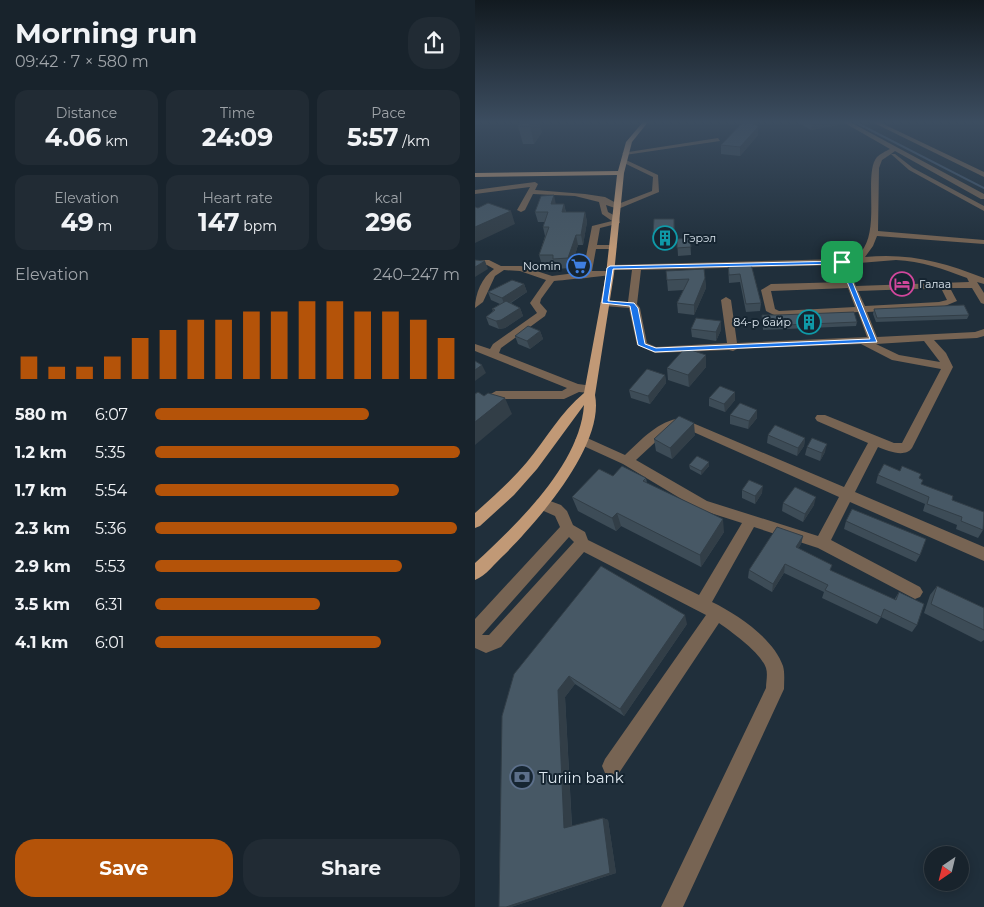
<!DOCTYPE html>
<meta charset="utf-8">
<style>
body{margin:0;font-family:Montserrat,sans-serif;background:#212b34;color:#f1f3f6;height:100vh;display:flex;flex-direction:column;font-size:19px;white-space:nowrap}
*{box-sizing:border-box;margin:0}
p{font-size:16px;color:#9fa4a9}
.icon{flex:none;width:28px;height:28px;fill:none;stroke:currentColor;stroke-width:2;stroke-linecap:round;stroke-linejoin:round}
.map{position:relative;flex:1;overflow:hidden}
.drawer{display:flex;flex-direction:column;background:#18232c;width:475px}
.drawer>*{flex:none}
.needle{width:32px;rotate:215deg}
.buttons{position:absolute;left:449px;top:846px;display:grid;gap:10px}
.buttons a{display:grid;place-items:center;width:45px;height:45px;border-radius:50%;background:#18232c;box-shadow:0 2px 12px #0003,0 0 0 1px #364048;font-size:25px}
.pin{position:absolute;display:grid;place-items:center;width:42px;height:42px;color:#fff;margin:-21px;border-radius:10px;box-shadow:0 2px 8px #0006}
.round{display:grid;place-items:center;flex:none;width:52px;height:52px;border-radius:20px;background:#212b34}
.headline{display:flex;align-items:center;justify-content:space-between;height:85px;padding:0 15px}
h1{font-size:28px;font-weight:700;line-height:38px}
.metrics{display:grid;grid-template-columns:repeat(3,1fr);gap:8px;height:85px;padding:5px 15px}
.metrics div{display:grid;align-content:center;border-radius:12px;background:#212b34;text-align:center}
.metrics b{font-size:25px;font-weight:700}
.metrics small{font-size:14px;font-weight:400}
.metrics p{font-size:14px}
.chart{height:140px;padding:10px 15px}
.chart p{display:flex;justify-content:space-between}
.chart svg{width:100%;height:90px;margin-top:5px;stroke:#b45309;stroke-width:6}
.action{display:flex;gap:10px;margin-top:auto;padding:10px 15px}
.action a{flex:1;height:58px;border-radius:20px;background:#b45309;color:#fff;font-size:20px;font-weight:700;line-height:58px;text-align:center}
.action a+a{background:#212b34;color:#f1f3f6}
ul{padding:0 15px;list-style:none;font-size:16px}
li{display:grid;grid-template-columns:80px 60px 1fr;align-items:center;height:38px}
li i{height:12px;border-radius:6px;background:#b45309}
main{display:flex;flex:1;min-height:0}
.map>svg:first-child{display:block}
.lines{fill:none;stroke-linecap:round;stroke-linejoin:round}
.stream{stroke:#43586e;stroke-width:2}
.minor{fill:#776453;fill-rule:evenodd}
.major{fill:#c19976;fill-rule:evenodd}
.wall{fill:#3d4c57}
.shaded-wall{fill:#323e47}
.building{fill:#475865;stroke:#323e47}
.route{fill:#1a73e8;stroke:#fff;fill-rule:evenodd}
.labels{text-anchor:middle;dominant-baseline:central;stroke-width:4;stroke-linejoin:round;paint-order:stroke}
.far-poi-label{font-size:11px;fill:#dde7ef;stroke:#162531;text-anchor:start}
.near-poi-label{font-size:15px;fill:#dde7ef;stroke:#162531;text-anchor:start}
</style>
<main>
<section class="drawer">
<div class="headline"><div><h1>Morning run</h1><p>09:42 · 7 × 580 m</p></div><a class="round"><svg class="icon" aria-label="share" viewBox="0 0 24 24"><path d="M12 15V3M7 8l5-5 5 5M5 13v7h14v-7"/></svg></a></div>
<div class="metrics">
<div><p>Distance</p><b>4.06<small> km</small></b></div>
<div><p>Time</p><b>24:09</b></div>
<div><p>Pace</p><b>5:57<small> /km</small></b></div>
</div>
<div class="metrics">
<div><p>Elevation</p><b>49<small> m</small></b></div>
<div><p>Heart rate</p><b>147<small> bpm</small></b></div>
<div><p>kcal</p><b>296</b></div>
</div>
<div class="chart"><p><span>Elevation</span>240–247 m</p>
<svg viewBox="0 0 160 44" preserveAspectRatio="none"><path d="M5 44V33M15 44V38M25 44V38M35 44V33M45 44V24M55 44V20M65 44V15M75 44V15M85 44V11M95 44V11M105 44V6M115 44V6M125 44V11M135 44V11M145 44V15M155 44V24"/></svg>
</div>
<ul>
<li><b>580 m</b>6:07<i style="width:70%"></i></li>
<li><b>1.2 km</b>5:35<i style="width:100%"></i></li>
<li><b>1.7 km</b>5:54<i style="width:80%"></i></li>
<li><b>2.3 km</b>5:36<i style="width:99%"></i></li>
<li><b>2.9 km</b>5:53<i style="width:81%"></i></li>
<li><b>3.5 km</b>6:31<i style="width:54%"></i></li>
<li><b>4.1 km</b>6:01<i style="width:74%"></i></li>
</ul>
<div class="action"><a>Save</a><a>Share</a></div>
</section>
<div class="map">
<svg width="509" height="907" viewBox="0 0 509 907">
<rect width="100%" height="100%" fill="#202f3b"/>
<g class="lines">
<path class="stream" d="M380,122l129,66"/>
<g class="minor">
<path d="M368,122h7l134,72v5h-3l-86,-48 -4,3h4l18,14 71,38v5l-75,-41 -18,-16 -9,6 -3,8 -1,63 106,9v4l-107,-8 -4,10 -8,11c46,-4 77,5 119,21v6l-7,-2 7,11v11l-3,-1 -9,-15h-22l7,13 -17,7 -73,4 10,25 98,-5 9,-3v7l-7,2 -43,2 12,13 7,14 -41,81c-7,10 -24,3 -34,-1l-23,45 129,55v14l-134,-59 -19,38 89,47 3,5 -3,5 -5,2 -97,-51 -64,-21 -42,75c25,12 62,37 71,64 2,7 1,16 1,23l-101,218h-22l105,-219c0,-6 2,-14 0,-20 -5,-15 -34,-36 -47,-45l-100,150 -7,3 -7,-3 -3,-7 3,-7 101,-144 -122,-63 -83,95 -15,6 -11,-5v-29l85,-92 -5,-11 -18,-8 -2,-4 2,-4 5,-2 19,7 6,6 6,14 12,7 3,8 111,55 43,-72 -44,-14 -75,-45 -46,-21 -2,-3 2,-3h8l40,18c17,-16 33,-34 56,-37l163,69 24,-44 -51,-22 -2,-3 2,-3h8l69,28h8l39,-74 -49,-9 -31,-16 -124,5 -4,2 -4,-1 -74,3 -18,-8 -8,-37 -24,-2 -5,-3 5,-3 23,2 4,-32h-25v-4l3,-1 232,-6 19,-7c20,-23 2,-79 16,-95 3,-3 9,-6 13,-8zM421,260c25,1 47,9 71,18l2,4 -113,4 -9,-22zM364,265l7,17 -75,2 -10,6 5,21 12,6 80,-5 9,25 -130,6 -6,-43 -5,-3 -5,3 6,43 -71,4 -9,-4 -7,-35 -3,-4 4,-34zM373,288l7,19 -76,4 -4,-2 -4,-18zM466,288l6,12 -8,2 -74,4 -7,-15zM449,341l16,21 -41,-7 -23,-11zM205,426l159,71 -21,39 -111,-35 -71,-41 28,-26zM94,537l5,5 -85,93h-7z"/>
<path d="M397,122h7l105,50v5z"/>
<path d="M243,138l2,3 -95,14 -3,-2z"/>
<path d="M147,160h4l32,15 1,17 -41,17 -12,-4 2,7 11,6 1,5 -20,5 -3,17h16l4,2 -4,2h-17l-4,22h18l4,3c-3,2 -51,6 -60,7l-13,18 -1,4 7,8 -2,5 -44,32 -2,5 79,31 15,2 2,3 -6,4 -10,-1 -15,7h-66l-23,13v-9l21,-12h66l5,-3 -92,-37v-7l15,5 3,-5 44,-31 -7,-10 16,-23 -26,-9 -16,-1 -9,6 -12,26 -8,6c0,-14 7,-31 19,-39l-7,-4 -12,1v-6h14l12,6h20l31,10 31,-4 9,-46 20,-5 -10,-7 -3,-12 -24,-6 -42,-2 -8,16 -4,2 -4,-2 13,-23 -55,7v-4l60,-8 3,2 -3,6 50,4 20,3 13,7 34,-13 1,-14 -31,-15z"/>
</g>
<path class="major" d="M168,122h5l-16,20 -8,31 -10,101 -19,121c10,50 -58,127 -91,160 -9,8 -18,21 -29,25v-17c41,-38 105,-98 109,-158l-47,64 -23,26 -34,31 -5,2v-15c18,-16 36,-32 52,-51 19,-23 34,-50 57,-69l22,-119 11,-99 -142,2v-4l143,-2 8,-29z"/>
</g>
<g class="wall">
<path d="M46,122l21,10 -8,12h-11l-5,-18z"/>
<path d="M322,122h41v3l-27,5z"/>
<path d="M283,127v8l-18,21 -19,-2v-9z"/>
<path d="M81,204h8l2,8h19l2,10 -4,23h-5l-7,23 -15,1 -1,-4h-13l-3,-10 6,-19 -2,-9 2,-5h-7l-3,-10z"/>
<path d="M199,219l1,26h-20l-2,-11z"/>
<path d="M215,238l1,17 -13,1 -1,-17z"/>
<path d="M276,264l10,39 -1,8 -14,1 -6,-30 -11,1 -1,-18z"/>
<path d="M191,271l39,7 1,10 -12,27 -16,-2 -1,-10 7,-13 -16,1z"/>
<path d="M49,284l3,8 -16,11 9,5 3,8 -18,12 -6,1 -10,-4 -3,-8 7,-6 -1,-2 8,-5 -9,-4 -3,-8z"/>
<path d="M399,309l95,6 -2,4 -91,3 -3,-8z"/>
<path d="M287,315l95,7 -1,4 -93,4z"/>
<path d="M216,329l30,1 -5,11 -24,-4z"/>
<path d="M65,331l3,8 -13,10 -12,-5 -3,-8z"/>
<path d="M231,355v12l-17,20 -21,-7 -1,-12z"/>
<path d="M190,375l1,8 -16,21 -19,-6 -2,-8z"/>
<path d="M234,398l26,2 -10,12 -16,-6z"/>
<path d="M255,415l27,3 -9,11 -18,-5z"/>
<path d="M220,435l-23,24 -16,-8 -2,-12z"/>
<path d="M293,435l37,3 -1,8 -7,10 -30,-13z"/>
<path d="M332,447l18,5 -5,9 -15,-6z"/>
<path d="M234,462v4l-8,9 -11,-6 -1,-4z"/>
<path d="M403,475l41,3 2,6 31,16 31,30 -5,8 -22,-9 1,-4 -34,-14 2,-7 -49,-21z"/>
<path d="M138,476l33,2 1,5 77,49 -23,35 -80,-41 -5,5 -38,-20 -6,-14z"/>
<path d="M267,490l20,3 -7,11 -13,-6z"/>
<path d="M308,503l31,2 -11,17 -21,-11z"/>
<path d="M371,521l74,34 -4,7 -72,-33z"/>
<path d="M328,536l-2,8 -3,5 34,16 -2,5 64,30 5,-8 18,33 -5,7 -31,-15 -4,7 -55,-26 2,-6 -40,-19 -12,19 -24,-14 1,-8z"/>
<path d="M462,586l47,22v32l-3,2 -57,-29 6,-18z"/>
<path d="M212,624l-63,92 -49,-32 -10,13 7,129 31,-8 5,2 8,53 -105,34h-12l15,-233z"/>
</g>
<g class="shaded-wall">
<path d="M57,122h7l3,10 -8,12 -4,-18z"/>
<path d="M344,122h19v3l-27,5 1,-6z"/>
<path d="M283,127v8l-18,21v-9z"/>
<path d="M79,195l2,10 -5,-1z"/>
<path d="M89,204l2,10 -4,-2z"/>
<path d="M36,211l4,13 -40,19v-16z"/>
<path d="M110,212l2,10 -4,23 -2,-10z"/>
<path d="M101,235l2,10 -7,23 -3,-10z"/>
<path d="M10,261l3,8 -13,8v-10z"/>
<path d="M230,278l1,10 -12,27v-10z"/>
<path d="M49,284l3,8 -22,14 -3,-8z"/>
<path d="M45,308l3,8 -18,12 -6,1 -3,-8z"/>
<path d="M246,321v9l-5,11v-9z"/>
<path d="M65,331l3,8 -13,10 -3,-8z"/>
<path d="M231,355v12l-17,20 -1,-12z"/>
<path d="M7,365l4,8 -11,8v-11z"/>
<path d="M190,375l1,8 -16,21 -2,-8z"/>
<path d="M260,392v8l-10,12 -1,-8z"/>
<path d="M30,398l7,16 -37,31v-23z"/>
<path d="M282,410v8l-9,11 1,-8z"/>
<path d="M219,423l1,12 -23,24 -2,-11z"/>
<path d="M330,438l-1,8 -7,10 1,-8z"/>
<path d="M352,444l-2,8 -5,9 2,-8z"/>
<path d="M234,462v4l-8,9v-4z"/>
<path d="M288,486l-1,7 -7,11v-8z"/>
<path d="M341,497l-2,8 -11,17 2,-8z"/>
<path d="M142,513l4,13 -5,5 -4,-13z"/>
<path d="M248,519l1,13 -23,35 -1,-12z"/>
<path d="M328,536l-2,8 -7,12 2,-9z"/>
<path d="M310,564l-1,9 -12,19 1,-8z"/>
<path d="M210,615l2,9 -63,92 -4,-7z"/>
<path d="M94,676l6,8 -10,13 7,133 -8,-2 -6,-138z"/>
<path d="M128,818l5,2 8,53 -105,34h-5z"/>
</g>
<g class="building">
<path d="M46,122h11l-2,4h-12z"/>
<path d="M270,122h7l6,5 -18,20 -19,-2 21,-22z"/>
<path d="M79,195l-3,9h13l-2,8h23l-4,23h-5l-8,23 -15,1v-4h-14l10,-28h-6l5,-15h-13l6,-16z"/>
<path d="M13,203l23,8 -36,16v-20l3,1z"/>
<path d="M179,219h20v14l-21,1z"/>
<path d="M215,238l1,9 -14,1v-9z"/>
<path d="M0,260l10,1 -10,6z"/>
<path d="M276,264l10,39 -15,1 -6,-30 -11,1 -1,-10z"/>
<path d="M229,269l1,9 -11,27 -17,-2 12,-24 -22,1 -1,-9z"/>
<path d="M37,280l12,4 -22,14 -14,-6z"/>
<path d="M31,301l14,7 -19,12 -5,1 -10,-4 9,-7 -3,-1z"/>
<path d="M489,305l5,10 -92,3 -3,-9z"/>
<path d="M379,312l3,10 -94,4 -1,-11h16z"/>
<path d="M221,318l25,3 -5,11 -25,-3z"/>
<path d="M53,326l12,5 -13,10 -12,-5z"/>
<path d="M210,348l21,7 -18,20 -21,-7z"/>
<path d="M0,361l7,4 -7,5z"/>
<path d="M172,369l18,6 -17,21 -19,-6z"/>
<path d="M245,386l15,6 -11,12 -15,-6z"/>
<path d="M3,392l6,4 4,-3 17,5 -30,24v-28z"/>
<path d="M265,403l17,7 -8,11 -19,-6z"/>
<path d="M204,416l15,7 -24,25 -16,-9z"/>
<path d="M300,425l30,13 -7,10 -30,-13z"/>
<path d="M337,438l15,6 -5,9 -15,-6z"/>
<path d="M222,456l12,6 -8,9 -12,-6z"/>
<path d="M409,464l16,7 2,-5 19,8 -2,4 4,2 -2,4 32,12 -1,4 32,12 -1,18 -22,-9 1,-4 -35,-13 2,-7 -51,-22z"/>
<path d="M147,466l24,12 -3,3 80,38 -23,36 -83,-42 -5,5 -40,-21 27,-28 14,7z"/>
<path d="M274,480l14,6 -8,10 -13,-6z"/>
<path d="M320,487l21,10 -11,17 -22,-11z"/>
<path d="M377,509l74,30 -6,16 -74,-34z"/>
<path d="M302,527l26,9 -7,11 36,18 -2,5 66,30 3,-8 25,12 -7,21 -33,-16 -3,8 -56,-27 3,-5 -43,-21 -12,20 -24,-14z"/>
<path d="M126,566l84,49 -65,94 -51,-33 -11,14 6,138 39,-10 7,55 -104,34h-7l3,-191 12,-42z"/>
<path d="M462,586l47,22v22l-53,-26z"/>
</g>
<linearGradient id="sky" x2="0" y2="1"><stop stop-color="#121a20"/><stop offset="0.49" stop-color="#3c4d60"/><stop offset="1" stop-color="#3c4d60" stop-opacity="0"/></linearGradient>
<rect width="509" height="249" fill="url(#sky)"/>
<path class="route" d="M369,261l33,81 -222,10 -17,-7 -8,-39 -28,-3 5,-35 3,-2zM365,264l30,75 -214,9 -11,-4 -7,-36 -4,-5 -26,-2 5,-32z"/>
<defs>
<g id="building-ring" transform="scale(1.25)"><circle r="9.5" fill="#162531" stroke="#0f9aa8" stroke-width="1.5"/><path d="M-4-6H4V6H1V3H-1V6H-4ZM-2.5-4.3h1.7v1.8h-1.7ZM.8-4.3h1.7v1.8H.8ZM-2.5-1h1.7V.8h-1.7ZM.8-1h1.7V.8H.8Z" fill="#0f9aa8"/></g>
<g id="supermarket-ring" transform="scale(1.25)"><circle r="9.5" fill="#162531" stroke="#3f7fe0" stroke-width="1.5"/><path d="M-6-5.5h2.5l.6 2H6L4.5 2H-2.5L-4.4-4H-6ZM-1.5 3.2a1.3 1.3 0 1 0 .1 0ZM3 3.2a1.3 1.3 0 1 0 .1 0Z" fill="#3f7fe0"/></g>
<g id="hotel-ring" transform="scale(1.25)"><circle r="9.5" fill="#162531" stroke="#d1479c" stroke-width="1.5"/><path d="M-6-4.5h1.5V1H6V5H4.5V3h-9V5H-6ZM-4 0a1.8 1.8 0 1 1 3.6 0ZM.5 0V-2.5h3Q6-2.5 6 0Z" fill="#d1479c"/></g>
<g id="bank-ring" transform="scale(1.25)"><circle r="9.5" fill="#162531" stroke="#5c6f8a" stroke-width="1.5"/><path d="M-6-4H6V4H-6ZM0-2.3a2.3 2.3 0 1 0 0 4.6a2.3 2.3 0 1 0 0-4.6Z" fill="#5c6f8a"/></g>
</defs>
<g fill-rule="evenodd">
<use href="#building-ring" x="190" y="238"/>
<use href="#supermarket-ring" x="104" y="266"/>
<use href="#hotel-ring" x="427" y="284"/>
<use href="#building-ring" x="334" y="322"/>
<use href="#bank-ring" x="47" y="777"/>
</g>
<g class="labels">
<g class="far-poi-label">
<text x="208" y="238">Гэрэл</text>
<text x="86" y="266" text-anchor="end">Nomin</text>
<text x="444" y="284">Галаа</text>
<text x="316" y="322" text-anchor="end">84-р байр</text>
</g>
<g class="near-poi-label">
<text x="64" y="777">Turiin bank</text>
</g>
</g>
</svg>
<div class="buttons">
<a><svg class="needle" viewBox="-14 -14 28 28"><path d="M0-13l5 13h-10z" fill="#e53935"/><path d="M0 13l5-13h-10z" fill="#9fa4a9"/></svg></a>
</div>
<div class="pin" style="left:367px;top:262px;background:#1e9e55"><svg class="icon" aria-label="arrive" viewBox="0 0 24 24"><path d="M6 21V4h12l-3 4 3 4H6"/></svg></div>
</div>
</main>
